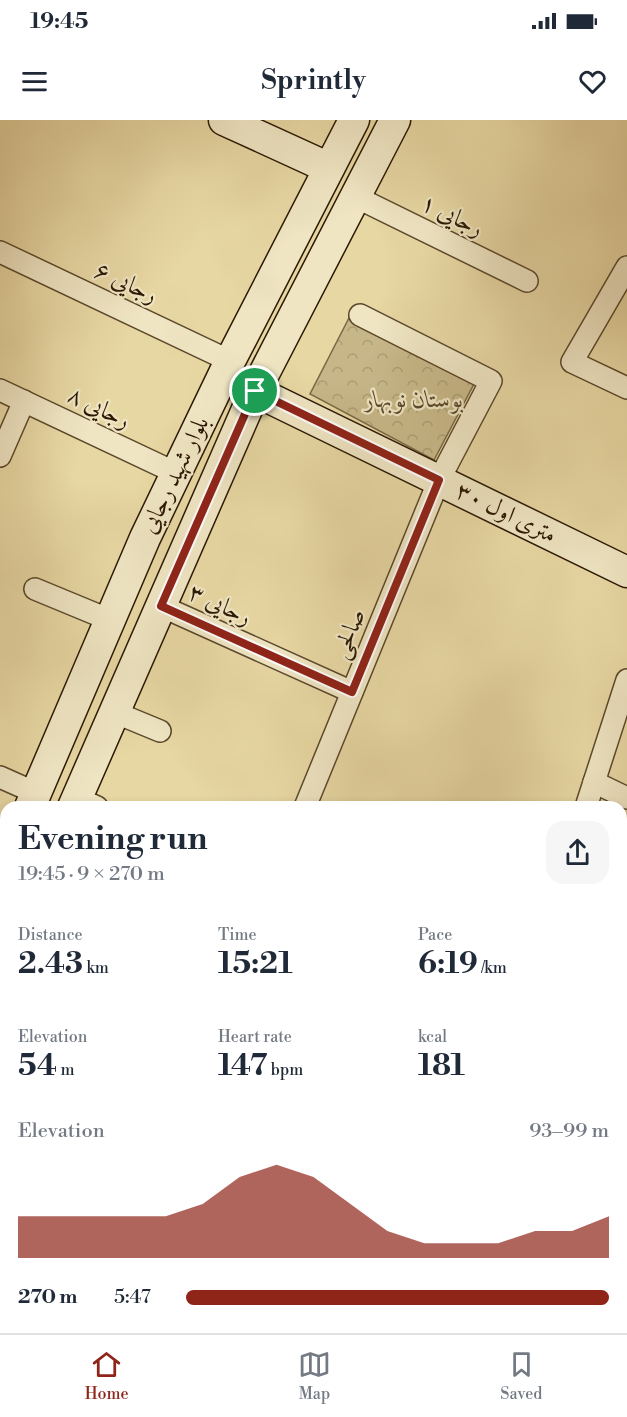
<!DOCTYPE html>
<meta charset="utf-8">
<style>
body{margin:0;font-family:"Libre Bodoni",Amiri,serif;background:#f6f6f7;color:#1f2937;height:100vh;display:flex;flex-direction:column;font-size:22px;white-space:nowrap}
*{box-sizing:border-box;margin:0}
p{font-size:20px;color:#747a83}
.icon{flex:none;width:33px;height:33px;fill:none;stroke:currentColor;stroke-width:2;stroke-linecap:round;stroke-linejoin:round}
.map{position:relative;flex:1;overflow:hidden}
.side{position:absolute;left:0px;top:681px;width:627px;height:532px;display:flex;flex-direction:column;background:#fff;border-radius:18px 18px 0 0;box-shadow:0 3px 9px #0003}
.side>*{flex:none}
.pin{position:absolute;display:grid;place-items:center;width:51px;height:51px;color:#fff;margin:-26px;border:3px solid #fff;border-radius:50%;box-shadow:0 2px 6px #0007}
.round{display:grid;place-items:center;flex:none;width:63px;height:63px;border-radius:18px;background:#f6f6f7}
.summary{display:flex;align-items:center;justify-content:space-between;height:102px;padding:0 18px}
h1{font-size:33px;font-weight:800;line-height:45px}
.metrics{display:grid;grid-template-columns:repeat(3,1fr);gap:9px;height:102px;padding:6px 18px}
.metrics div{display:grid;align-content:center}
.metrics b{font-size:30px;font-weight:800}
.metrics small{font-size:16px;font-weight:400}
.metrics p{font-size:16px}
.chart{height:168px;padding:12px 18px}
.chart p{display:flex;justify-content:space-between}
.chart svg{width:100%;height:108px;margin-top:6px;fill:#8f2418;opacity:.7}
ul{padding:0 18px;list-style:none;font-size:20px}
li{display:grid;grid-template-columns:96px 72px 1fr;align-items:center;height:45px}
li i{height:15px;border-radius:8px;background:#8f2418}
.status{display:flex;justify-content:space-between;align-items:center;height:42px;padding:0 30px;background:#fff;direction:ltr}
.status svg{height:16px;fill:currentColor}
header{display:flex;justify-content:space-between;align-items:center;height:78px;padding:0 18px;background:#fff;font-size:27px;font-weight:800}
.dock{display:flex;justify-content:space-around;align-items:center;height:84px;border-top:2px solid #e0e1e3;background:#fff;font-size:16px;color:#747a83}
.dock a{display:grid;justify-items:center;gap:3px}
.dock .active{color:#8f2418}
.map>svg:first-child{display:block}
.park{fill:url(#park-crowns);stroke:#7a6846;stroke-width:1.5}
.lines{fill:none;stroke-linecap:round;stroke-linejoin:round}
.street-casing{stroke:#5b482b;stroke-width:24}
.secondary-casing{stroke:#2c1903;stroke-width:33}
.street{stroke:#efe5c3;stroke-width:21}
.secondary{stroke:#efe5c3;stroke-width:30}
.route-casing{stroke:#fff;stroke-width:12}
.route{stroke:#8f2418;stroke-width:8}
.labels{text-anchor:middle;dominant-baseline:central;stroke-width:4.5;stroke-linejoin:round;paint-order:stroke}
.street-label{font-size:24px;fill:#2c1903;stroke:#efe5c3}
.park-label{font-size:24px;font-style:italic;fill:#5a482b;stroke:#efe5c3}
</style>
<div class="status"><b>19:45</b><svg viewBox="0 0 49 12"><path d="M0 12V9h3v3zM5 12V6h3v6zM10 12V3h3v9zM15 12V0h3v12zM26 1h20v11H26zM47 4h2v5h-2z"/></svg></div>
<header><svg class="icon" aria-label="menu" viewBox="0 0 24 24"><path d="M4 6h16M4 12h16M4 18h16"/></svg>Sprintly<svg class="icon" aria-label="heart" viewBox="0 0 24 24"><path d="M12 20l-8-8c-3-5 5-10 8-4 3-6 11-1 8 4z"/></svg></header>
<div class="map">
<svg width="627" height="1213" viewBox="0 0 627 1213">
<defs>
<pattern id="park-crowns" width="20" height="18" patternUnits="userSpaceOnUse" patternTransform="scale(1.5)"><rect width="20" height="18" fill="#c7b788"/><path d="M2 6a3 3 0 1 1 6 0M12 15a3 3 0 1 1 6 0" fill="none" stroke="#ab9d74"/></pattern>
</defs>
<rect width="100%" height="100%" fill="#e7d7a3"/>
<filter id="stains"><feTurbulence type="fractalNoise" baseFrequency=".00333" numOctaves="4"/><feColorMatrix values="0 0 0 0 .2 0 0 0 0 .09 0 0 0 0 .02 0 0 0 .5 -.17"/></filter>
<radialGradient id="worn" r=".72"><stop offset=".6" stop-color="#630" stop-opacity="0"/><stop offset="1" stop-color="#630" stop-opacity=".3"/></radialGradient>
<path class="park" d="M350,196l125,66 -41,78 -124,-66z"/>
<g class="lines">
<g class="street-casing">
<g id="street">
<path d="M356,77l171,84"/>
<path d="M0,132l230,109"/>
<path d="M627,147l-55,95 55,26"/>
<path d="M0,270l176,83"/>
<path d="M0,336l24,-55"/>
<path d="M35,469l75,31"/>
<path d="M161,486l191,86"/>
<path d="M114,592l46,19"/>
<path d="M0,657l36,16"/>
<path d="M594,662l33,16"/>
<path d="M77,678l20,9"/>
<path d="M305,687l134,-327 52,-99 -131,-66"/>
<path d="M586,687l41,-127"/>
<path d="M621,818l6,3"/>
<path d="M0,1001l6,3"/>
<path d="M621,1116l6,3"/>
<path d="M195,1208l14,5"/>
<path d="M546,1208l14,5"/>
<path d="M107,1213l1,-5"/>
<path d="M415,1213l2,-5"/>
</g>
</g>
<g class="secondary-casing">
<g id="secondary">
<path d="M224,0l105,48"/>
<path d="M255,271l372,181"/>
<path d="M30,687l115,-269 85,-177 124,-241"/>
<path d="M73,687l182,-416 140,-271"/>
<path d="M0,759l6,-14"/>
<path d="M0,853l6,-14"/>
</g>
</g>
<use href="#street" class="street"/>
<use href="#secondary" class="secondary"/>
</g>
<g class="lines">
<g class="route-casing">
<path id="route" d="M255,271l184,89 -87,212 -191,-86z"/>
</g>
<use href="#route" class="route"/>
</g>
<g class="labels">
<g class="street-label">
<text transform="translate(452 96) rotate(26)">رجایی ۱</text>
<text transform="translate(126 163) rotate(25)">رجایی ۶</text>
<text transform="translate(99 288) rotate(26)">رجایی ۸</text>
<text transform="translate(175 355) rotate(-64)">بلوار شهید رجایی</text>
<text transform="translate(506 393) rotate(26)">۳۰ متری اول</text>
<text transform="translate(220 485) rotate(25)">رجایی ۳</text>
<text transform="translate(349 514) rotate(-68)">صالحی</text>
</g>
<g class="park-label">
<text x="414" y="280">بوستان نوبهار</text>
</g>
</g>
<rect width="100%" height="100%" filter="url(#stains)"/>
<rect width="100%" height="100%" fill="url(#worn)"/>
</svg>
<div class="pin" style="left:255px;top:271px;background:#1e9e55"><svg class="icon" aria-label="arrive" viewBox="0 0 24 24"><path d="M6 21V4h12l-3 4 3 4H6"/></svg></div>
<section class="side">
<div class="summary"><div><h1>Evening run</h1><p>19:45 · 9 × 270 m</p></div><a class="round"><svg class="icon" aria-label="share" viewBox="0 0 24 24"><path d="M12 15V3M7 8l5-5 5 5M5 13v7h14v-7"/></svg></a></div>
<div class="metrics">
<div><p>Distance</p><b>2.43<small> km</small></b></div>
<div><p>Time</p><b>15:21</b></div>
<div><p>Pace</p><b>6:19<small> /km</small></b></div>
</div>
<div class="metrics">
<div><p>Elevation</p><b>54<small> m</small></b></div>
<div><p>Heart rate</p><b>147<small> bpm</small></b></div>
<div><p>kcal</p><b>181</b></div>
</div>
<div class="chart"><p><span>Elevation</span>93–99 m</p>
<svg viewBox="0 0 160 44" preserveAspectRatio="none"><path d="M0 44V27L10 27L20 27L30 27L40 27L50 22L60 11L70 6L80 11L90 22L100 33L110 38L120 38L130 38L140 33L150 33L160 27V44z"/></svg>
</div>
<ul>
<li><b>270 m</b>5:47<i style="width:100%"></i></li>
</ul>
</section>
</div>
<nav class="dock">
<a class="active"><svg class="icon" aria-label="home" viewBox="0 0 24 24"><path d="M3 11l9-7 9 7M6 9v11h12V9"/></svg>Home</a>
<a><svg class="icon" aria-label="map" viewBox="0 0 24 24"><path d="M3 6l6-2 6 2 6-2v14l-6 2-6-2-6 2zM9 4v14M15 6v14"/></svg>Map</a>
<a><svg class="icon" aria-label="saved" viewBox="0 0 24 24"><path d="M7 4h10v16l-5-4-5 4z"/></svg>Saved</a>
</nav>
